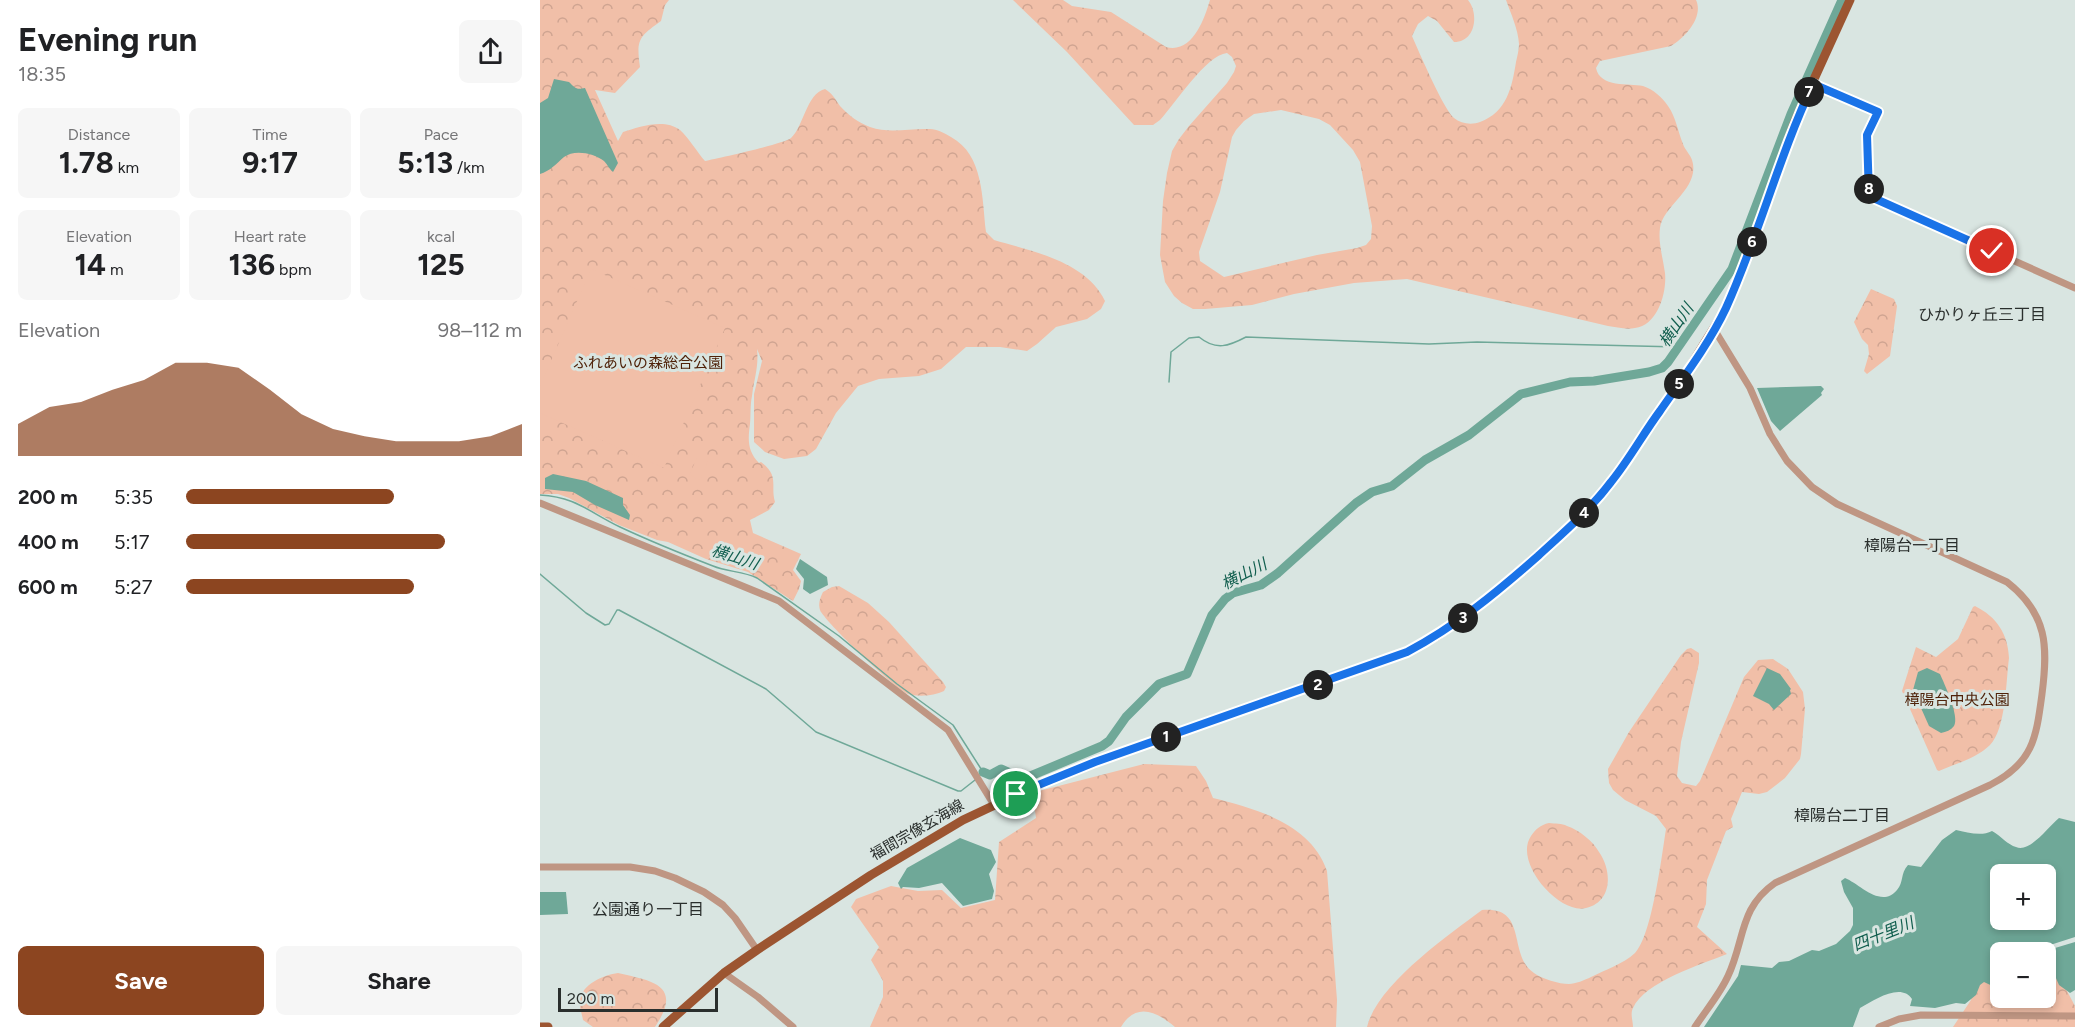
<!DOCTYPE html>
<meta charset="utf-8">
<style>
body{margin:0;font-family:Figtree,"Noto Sans JP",sans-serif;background:#f6f6f6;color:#202124;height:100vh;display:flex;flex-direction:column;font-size:22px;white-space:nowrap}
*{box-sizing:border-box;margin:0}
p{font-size:20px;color:#757577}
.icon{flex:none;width:33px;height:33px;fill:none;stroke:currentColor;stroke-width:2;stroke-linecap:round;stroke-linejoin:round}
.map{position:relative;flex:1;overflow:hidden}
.details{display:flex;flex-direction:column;background:#fff;width:540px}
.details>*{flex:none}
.controls{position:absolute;left:1450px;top:864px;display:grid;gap:12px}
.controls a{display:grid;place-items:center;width:66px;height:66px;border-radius:9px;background:#fff;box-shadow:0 3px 9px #0003;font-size:30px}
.scale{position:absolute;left:18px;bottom:15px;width:160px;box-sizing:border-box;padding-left:6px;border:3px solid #2a2f2d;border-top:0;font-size:16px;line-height:21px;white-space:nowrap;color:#2a2f2d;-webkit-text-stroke:4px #d9e5e1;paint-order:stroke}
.pin{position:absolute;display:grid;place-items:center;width:51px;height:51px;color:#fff;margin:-26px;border:3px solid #fff;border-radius:50%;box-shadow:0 2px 6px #0007}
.km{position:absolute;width:30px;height:30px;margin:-15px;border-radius:50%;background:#222;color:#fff;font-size:16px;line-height:30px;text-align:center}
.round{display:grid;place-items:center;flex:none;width:63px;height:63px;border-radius:9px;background:#f6f6f6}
.summary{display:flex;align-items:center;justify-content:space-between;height:102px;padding:0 18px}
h1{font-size:33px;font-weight:700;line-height:45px}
.stats{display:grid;grid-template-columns:repeat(3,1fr);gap:9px;height:102px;padding:6px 18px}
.stats div{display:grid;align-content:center;border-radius:9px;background:#f6f6f6;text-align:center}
.stats b{font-size:30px;font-weight:700}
.stats small{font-size:16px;font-weight:400}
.stats p{font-size:16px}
.chart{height:168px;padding:12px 18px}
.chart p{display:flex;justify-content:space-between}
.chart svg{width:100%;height:108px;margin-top:6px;fill:#8c4520;opacity:.7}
.cta{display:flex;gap:12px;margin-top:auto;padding:12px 18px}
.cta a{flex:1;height:69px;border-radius:9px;background:#8c4520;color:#fff;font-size:24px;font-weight:700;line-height:69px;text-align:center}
.cta a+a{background:#f6f6f6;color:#202124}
ul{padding:0 18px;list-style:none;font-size:20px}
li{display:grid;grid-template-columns:96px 72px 1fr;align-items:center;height:45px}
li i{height:15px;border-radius:8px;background:#8c4520}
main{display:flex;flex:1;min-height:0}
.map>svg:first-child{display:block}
.forest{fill:url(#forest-crowns);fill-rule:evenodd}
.pitch{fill:#f1bfa8}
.water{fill:#6fa898;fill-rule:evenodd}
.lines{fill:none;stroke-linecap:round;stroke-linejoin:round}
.stream{stroke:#6fa898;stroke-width:1.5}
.river{stroke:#6fa898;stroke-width:9}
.minor{stroke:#bf9683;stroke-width:7}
.major{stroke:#9c5531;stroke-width:9}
.route-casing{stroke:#fff;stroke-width:12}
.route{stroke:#1a73e8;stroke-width:8}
.labels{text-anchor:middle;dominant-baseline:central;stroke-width:6;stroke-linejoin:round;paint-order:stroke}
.park-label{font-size:15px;fill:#4f2209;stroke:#d9e5e1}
.street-label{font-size:15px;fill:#2a2f2d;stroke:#d9e5e1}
.neighbourhood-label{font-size:16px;fill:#2a2f2d;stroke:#d9e5e1}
.water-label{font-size:16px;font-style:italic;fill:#115e4e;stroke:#d9e5e1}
</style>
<main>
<section class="details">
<div class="summary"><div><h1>Evening run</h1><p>18:35</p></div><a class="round"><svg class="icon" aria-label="share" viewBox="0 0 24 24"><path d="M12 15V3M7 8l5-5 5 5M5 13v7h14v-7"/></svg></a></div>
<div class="stats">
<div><p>Distance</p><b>1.78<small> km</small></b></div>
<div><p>Time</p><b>9:17</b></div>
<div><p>Pace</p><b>5:13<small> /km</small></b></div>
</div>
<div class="stats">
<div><p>Elevation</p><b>14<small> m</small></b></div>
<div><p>Heart rate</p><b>136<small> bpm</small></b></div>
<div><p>kcal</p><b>125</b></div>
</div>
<div class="chart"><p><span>Elevation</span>98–112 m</p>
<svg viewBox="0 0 160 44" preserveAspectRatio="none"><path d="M0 44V31L10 24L20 22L30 17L40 13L50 6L60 6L70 8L80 17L90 27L100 33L110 36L120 38L130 38L140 38L150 36L160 31V44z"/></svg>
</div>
<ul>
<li><b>200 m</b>5:35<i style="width:62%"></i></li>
<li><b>400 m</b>5:17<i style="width:77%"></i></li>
<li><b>600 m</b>5:27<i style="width:68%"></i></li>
</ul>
<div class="cta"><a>Save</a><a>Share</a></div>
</section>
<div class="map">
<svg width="1535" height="1027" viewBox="0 0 1535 1027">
<defs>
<pattern id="forest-crowns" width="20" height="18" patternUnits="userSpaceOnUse" patternTransform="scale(1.5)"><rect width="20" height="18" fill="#f1bfa8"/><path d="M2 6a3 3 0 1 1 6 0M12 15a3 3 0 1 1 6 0" fill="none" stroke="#cfa491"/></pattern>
</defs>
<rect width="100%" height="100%" fill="#d9e5e1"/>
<g class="forest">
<path d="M0,0h129l-4,5 -4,16c-22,16 -25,18 -21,46l-25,26 -20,-3 23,51 5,-9c16,-5 41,-14 57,-2 9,8 17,22 25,31 13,-3 79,-17 86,-23 13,-12 15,-44 34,-49 7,4 11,11 15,17 8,9 19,17 30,21 20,7 40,1 60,2 7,0 14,4 21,8 33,18 31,62 35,95l8,8c38,11 93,22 111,61l-4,8 -14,10 -31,8 -19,17 -10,7 -27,-4h-34l-25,22 -22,7 -40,3 -21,7 -22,27 -20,36 -9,7 -23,3 -19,-7 -11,-10v-48l8,-33 -5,-12c2,17 -3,30 -5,47 -2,9 -1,19 -2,28 -2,15 -3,27 9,39l2,-1c19,14 9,24 14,40l-6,8 -19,10 3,13 48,21 -8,16 8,11 -2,8 -6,12 -45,-29 -42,-13 -38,-17 -11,-2 -38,-15 -50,-27 -11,-4h-18z"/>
<path d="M473,0h50l9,6 39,6 55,35c26,7 38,-27 44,-47h258c11,13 8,42 -14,42l-17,-21 -9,-5 -10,8 -6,12c7,16 32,74 42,82 7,6 18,7 26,4 27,-10 32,-35 36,-60 1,-5 3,-12 3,-18 -1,-15 -8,-30 -13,-44h190c8,17 -11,38 -25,46l-71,15 -4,7c4,20 33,15 47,18 10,3 20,12 25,20 8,11 10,26 15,38 2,6 7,10 9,16 9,28 -29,45 -32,68 -2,15 3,30 5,45 2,19 -7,52 -30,55 -9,2 -19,-1 -27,-2l-201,-47 -53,4 -60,11 -42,11 -47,4h-12l-11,-6 -8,-7 -9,-14 -5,-27 3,-54 4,-28 5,-22 7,-12 10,-13 38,-43 7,-11 2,-6 -4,-9 -5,-4c-21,2 -52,51 -67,67l-7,5h-19l-67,-73zM741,110l38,9 11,6 23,25 7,12 12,64 -1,13 -5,6 -9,3 -40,7 -93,22 -24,-16 -1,-9 21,-60 12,-55 4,-7 8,-9 10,-7z"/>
<path d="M1331,289l23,10 3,7 -7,50 -23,18 -3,-3 5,-17 -1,-9 -6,-6 -8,-17z"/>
<path d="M299,586l29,17 21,19 54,60 3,5 -2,4c-10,5 -26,6 -36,3 -12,-4 -84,-73 -88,-84 -2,-6 0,-12 3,-18l9,-5z"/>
<path d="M1435,606c22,11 33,28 34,52 -3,23 -3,71 -19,87 -13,13 -35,19 -51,26l-2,-1 -35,-79 14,-44 20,10 22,-18 15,-32z"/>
<path d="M1151,648l8,5v10l-18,79 -4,34 5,7 14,3 4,-5 44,-104 14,-17 15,-1 15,10 15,23 2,17 -4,45 -1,5 -15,19 -18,14 -8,2 -17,-2 -11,27 2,8 -7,4 -19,49 -1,24 -9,23 30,27c-25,10 -83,28 -94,54 -3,6 0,13 0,19h-266c10,-42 80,-91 115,-117 47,-4 25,45 52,63 8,6 25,11 35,11 6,0 16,-4 22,-7 14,-7 32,-13 44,-24 17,-17 27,-99 31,-124l-10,-13 -31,-16 -12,-10 -4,-7 -1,-14 21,-37 52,-77 6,-6z"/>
<path d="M604,764l52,2 10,15 7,17c44,11 98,26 114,73l10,129 -1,27h-161c-19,-16 -39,-25 -54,0h-251l13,-30v-16l-12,-21 8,-13 -28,-40 5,-8 35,-13 27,5 24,-1 19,18 34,-8 4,-58 37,-24 -3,-21 2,-5z"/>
<path d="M1009,823c6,1 13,0 18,3 12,4 26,15 32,26 13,18 14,50 -13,56 -27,7 -73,-46 -55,-72 5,-7 9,-11 18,-13z"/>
<path d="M1504,948l31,58v21h-122l18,-27 1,-10 29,-36v44h45v-46h-39z"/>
<path d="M78,973c33,8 66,11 37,54h-62l-10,-7c-1,-6 -4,-14 -3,-19 1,-17 24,-26 38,-28z"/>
</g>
<g class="pitch">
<path d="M51,269l134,59 -61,140 -124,-55v-27z"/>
<path d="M158,456l10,5 -8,19 -11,-5z"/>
</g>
<g class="water">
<path d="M14,79l15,3c6,6 7,8 16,6l33,75 -5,9c-4,-3 -5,-7 -9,-11 -10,-8 -30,-12 -40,-4 -8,7 -14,14 -24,17v-71l8,-5z"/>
<path d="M1281,386l3,3 -3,4 1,2 -42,36 -9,-10 -14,-33z"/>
<path d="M13,474l33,7 37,17v7l7,10 -1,5 -34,-15 -22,-13 -28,-3v-11z"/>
<path d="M260,559l27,18 1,8 -18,9 -7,-5 1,-10 -8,-10z"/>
<path d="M1227,668l13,6 11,15 -1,1 1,4 -17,16 -5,-6 -16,-8z"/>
<path d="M1387,668l13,6c4,9 20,43 14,52 -3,4 -8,6 -13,7l-12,-7 -16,-36 5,-18z"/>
<path d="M1519,818l16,4v115l-28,9 -6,6h-40v38l-17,-8 -4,3 -4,10 -11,9 -9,-1 -21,5 -25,-2 2,-7c-11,-17 -38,1 -52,9l-7,19h-149l34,-51 3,-11 31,3 7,-6 10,-1 23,-11 7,1 17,-7 14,-13 3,-6v-17l-9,-16 -3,-11 4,-3c15,6 36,31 52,12 7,-8 3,-16 11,-25l13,2 21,-27 14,-10c11,2 25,7 36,1 9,5 16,14 24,16 14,6 32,-20 43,-29zM1461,874h45v46h-45z"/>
<path d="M420,838l31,12 5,12 -7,12 5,17 -2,8 -29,7 -21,-23 -23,5 -16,-1 -2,2 -3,-6 9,-15z"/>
<path d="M0,892h26l2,22 -28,1z"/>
<path d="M1535,942v48l-5,3 -11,-8 -11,-25 7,-12z"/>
</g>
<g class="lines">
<g class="stream">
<path d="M629,382l2,-30 18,-14 10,-1c17,14 30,9 47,0l183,7 48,-2 202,5"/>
<path d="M0,495c36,2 49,17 80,32 30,14 62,27 93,39 14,6 30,5 44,12l82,58 58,48 56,41 30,47 -4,4"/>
<path d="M0,574l46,39 19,12 4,-1 8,-14h2l147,79 50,43 142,59h3l14,-11"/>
</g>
<path class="river" d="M443,772l7,3 11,-6 21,9 6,-1 74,-31 7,-5 17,-24 33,-33 28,-10 25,-59 13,-16 8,-6 28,-8 17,-12 78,-70 16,-11 20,-6 33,-26 44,-25 52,-41 49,-12 24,-1 55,-9 13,-4 6,-6 64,-93 59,-155 51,-114"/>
<g class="minor">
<path d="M1273,84l65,28 -11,23 2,61 206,92"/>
<path d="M0,503l239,98 169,129 46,75"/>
<path d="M0,867h90l25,4 20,7 29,14 19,13 12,13 22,32"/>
<path d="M184,973l34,24 35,30"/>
<path d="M1155,1027c11,-17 25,-33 33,-51 17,-36 11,-68 47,-93l215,-98c43,-22 46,-46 52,-91 6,-47 6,-80 -35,-112l-170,-78 -25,-17 -25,-26 -17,-27 -20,-46 -36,-59"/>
<path d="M1339,1027l20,-8 22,-4 154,1"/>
</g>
<g class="major">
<path d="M0,1027h8"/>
<path d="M123,1027l61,-54 33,-23 114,-75 92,-55 68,-32 65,-26 311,-110 30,-16 39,-27 100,-88 36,-40 64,-92 49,-79 15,-36 55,-153 55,-121"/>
</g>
</g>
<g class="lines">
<g class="route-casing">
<path id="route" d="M476,794l79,-32 312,-110c49,-26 89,-59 131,-96 26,-24 52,-46 73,-74 18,-22 32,-48 49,-71 23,-33 49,-67 66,-103 33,-73 53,-152 87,-224l65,28 -11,23 2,61 123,55"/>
</g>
<use href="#route" class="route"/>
</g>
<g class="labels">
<g class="park-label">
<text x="108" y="363">ふれあいの森総合公園</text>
<text x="1417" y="700">樟陽台中央公園</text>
</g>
<g class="street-label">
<text transform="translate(377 830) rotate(-30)">福間宗像玄海線</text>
</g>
<g class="neighbourhood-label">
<text x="1442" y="314">ひかりヶ丘三丁目</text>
<text x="1372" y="545">樟陽台一丁目</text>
<text x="1302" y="815">樟陽台二丁目</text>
<text x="108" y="909">公園通り一丁目</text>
</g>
<g class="water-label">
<text transform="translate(1136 325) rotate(-56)">横山川</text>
<text transform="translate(195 557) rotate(18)">横山川</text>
<text transform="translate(704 574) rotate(-27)">横山川</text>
<text transform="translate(1343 934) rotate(-22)">四十里川</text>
</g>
</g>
</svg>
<div class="controls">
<a>+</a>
<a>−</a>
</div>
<div class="scale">200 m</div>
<div class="pin" style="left:476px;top:794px;background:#1e9e55"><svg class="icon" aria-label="arrive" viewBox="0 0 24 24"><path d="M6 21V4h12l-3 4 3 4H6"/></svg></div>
<div class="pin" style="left:1452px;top:251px;background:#d93025"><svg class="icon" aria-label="check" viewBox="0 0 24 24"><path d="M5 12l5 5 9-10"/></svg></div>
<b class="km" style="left:626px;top:737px">1</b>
<b class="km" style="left:778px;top:685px">2</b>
<b class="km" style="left:923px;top:618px">3</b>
<b class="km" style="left:1044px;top:513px">4</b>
<b class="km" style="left:1139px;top:384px">5</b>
<b class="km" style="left:1212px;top:242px">6</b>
<b class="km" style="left:1269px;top:92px">7</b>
<b class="km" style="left:1329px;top:189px">8</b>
</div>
</main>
